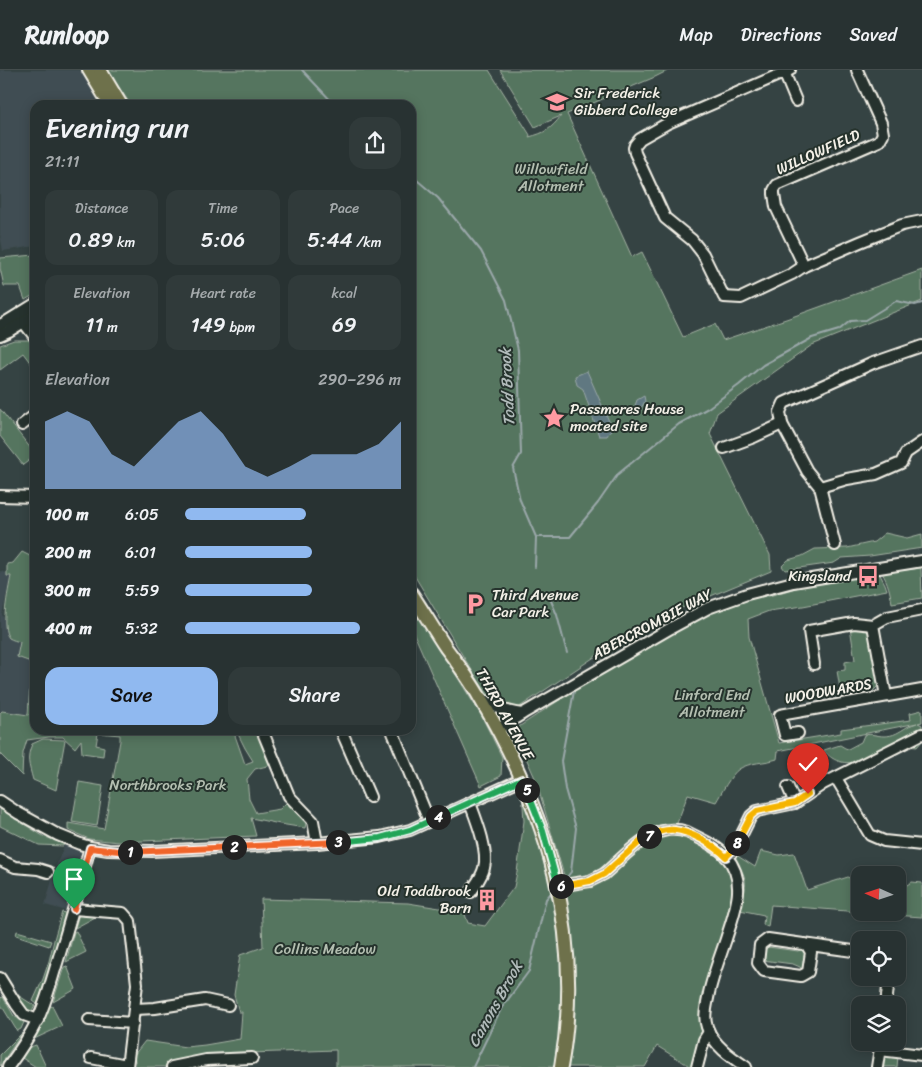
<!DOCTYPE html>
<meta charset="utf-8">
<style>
body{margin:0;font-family:Sriracha,sans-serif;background:#303a3a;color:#f1f3f6;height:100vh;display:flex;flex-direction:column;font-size:19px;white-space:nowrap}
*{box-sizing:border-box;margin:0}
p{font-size:16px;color:#a5aaac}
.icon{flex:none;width:28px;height:28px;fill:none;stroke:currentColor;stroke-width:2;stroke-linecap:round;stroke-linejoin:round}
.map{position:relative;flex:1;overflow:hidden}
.drawer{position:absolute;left:30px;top:30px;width:386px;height:635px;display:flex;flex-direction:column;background:#283232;border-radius:15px;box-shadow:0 2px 12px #0003,0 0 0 1px #444d4d}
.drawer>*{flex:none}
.needle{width:32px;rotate:273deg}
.fabs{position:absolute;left:851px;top:796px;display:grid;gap:10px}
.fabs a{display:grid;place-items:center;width:55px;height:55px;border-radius:10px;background:#283232;box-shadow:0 2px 12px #0003,0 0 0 1px #444d4d;font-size:25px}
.pin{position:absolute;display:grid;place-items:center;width:42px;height:42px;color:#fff;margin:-51px -21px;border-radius:50% 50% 50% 0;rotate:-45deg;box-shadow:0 0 5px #0007}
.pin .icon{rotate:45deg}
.km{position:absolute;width:25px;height:25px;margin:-12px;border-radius:50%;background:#222;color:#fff;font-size:14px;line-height:25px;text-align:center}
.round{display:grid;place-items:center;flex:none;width:52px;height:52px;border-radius:15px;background:#303a3a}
.headline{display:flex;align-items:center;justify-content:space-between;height:85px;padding:0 15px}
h1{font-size:28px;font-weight:600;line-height:38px}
.stats{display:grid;grid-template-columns:repeat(3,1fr);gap:8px;height:85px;padding:5px 15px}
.stats div{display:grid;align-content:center;border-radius:12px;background:#303a3a;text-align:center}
.stats b{font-size:21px;font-weight:600}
.stats small{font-size:14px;font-weight:400}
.stats p{font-size:14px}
.chart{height:140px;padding:10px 15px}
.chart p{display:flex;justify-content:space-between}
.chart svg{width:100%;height:90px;margin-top:5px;fill:#90b9f0;opacity:.7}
.button{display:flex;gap:10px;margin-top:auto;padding:10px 15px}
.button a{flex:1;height:58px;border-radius:15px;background:#90b9f0;color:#111;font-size:20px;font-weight:600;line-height:58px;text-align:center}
.button a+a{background:#303a3a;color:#f1f3f6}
ul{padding:0 15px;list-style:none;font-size:16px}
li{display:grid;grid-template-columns:80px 60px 1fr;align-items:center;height:38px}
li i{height:12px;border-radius:6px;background:#90b9f0}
header{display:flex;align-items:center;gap:30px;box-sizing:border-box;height:70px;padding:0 25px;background:#283232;border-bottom:1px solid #444d4d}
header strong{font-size:24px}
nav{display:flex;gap:28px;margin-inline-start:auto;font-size:18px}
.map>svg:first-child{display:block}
.built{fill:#404e52}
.green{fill:#54745e;stroke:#a4b2a3}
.water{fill:#607881;stroke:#9ba8aa}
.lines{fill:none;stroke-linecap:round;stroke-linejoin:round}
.stream{stroke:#9ba8aa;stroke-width:2}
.minor-casing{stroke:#f4f1e8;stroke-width:14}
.major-casing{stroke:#f4f1e8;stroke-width:16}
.minor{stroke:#26332d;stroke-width:10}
.major{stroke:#6e714b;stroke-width:12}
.split-1-casing{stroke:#fff;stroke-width:10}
.split-2-casing{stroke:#fff;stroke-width:10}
.split-3-casing{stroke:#fff;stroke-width:10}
.split-4-casing{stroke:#fff;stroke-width:10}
.split-5-casing{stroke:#fff;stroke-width:10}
.split-6-casing{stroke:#fff;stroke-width:10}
.split-7-casing{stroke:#fff;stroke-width:10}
.split-8-casing{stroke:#fff;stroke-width:10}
.split-9-casing{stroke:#fff;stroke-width:10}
.split-1{stroke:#f0652b;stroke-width:6}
.split-2{stroke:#f0652b;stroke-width:6}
.split-3{stroke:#f0652b;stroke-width:6}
.split-4{stroke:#22a559;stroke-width:6}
.split-5{stroke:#22a559;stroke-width:6}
.split-6{stroke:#22a559;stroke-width:6}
.split-7{stroke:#f5b400;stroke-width:6}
.split-8{stroke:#f5b400;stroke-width:6}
.split-9{stroke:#f5b400;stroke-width:6}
.labels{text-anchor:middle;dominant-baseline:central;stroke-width:4;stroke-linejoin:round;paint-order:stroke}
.poi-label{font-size:15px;fill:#f4f1e8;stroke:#26332d;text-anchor:start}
.street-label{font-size:15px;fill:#f4f1e8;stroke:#26332d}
.park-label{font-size:15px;fill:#b4bfb1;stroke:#26332d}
.water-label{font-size:16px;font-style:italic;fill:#b1bbba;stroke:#26332d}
</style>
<header>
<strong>Runloop</strong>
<nav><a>Map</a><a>Directions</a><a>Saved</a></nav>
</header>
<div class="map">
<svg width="922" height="997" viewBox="0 0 922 997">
<rect width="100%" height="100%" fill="#354343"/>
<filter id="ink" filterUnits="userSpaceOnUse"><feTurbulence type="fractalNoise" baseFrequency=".02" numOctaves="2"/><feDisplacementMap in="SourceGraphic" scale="10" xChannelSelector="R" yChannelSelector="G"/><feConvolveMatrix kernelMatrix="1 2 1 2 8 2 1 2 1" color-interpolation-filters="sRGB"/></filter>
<g filter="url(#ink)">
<g class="built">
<path d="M0,0h80l14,22 5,13h-64v141l-32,5 -3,-16z"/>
<path d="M0,501l7,2v3h4l-9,39 19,27 11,20 -4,53 -28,-4z"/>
<path d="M66,771l15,6v12l-14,52 -22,-6 11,-39z"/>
</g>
<g class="green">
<path d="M107,0h382l41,65 -1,2c16,-4 22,-8 32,-21l-26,11 -35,-57h169l-14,7 -88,37 65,143 10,-5 41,85 32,-13 8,16 66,-22 133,-48v31l-110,44 -95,68 -7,21 60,121 1,16 -106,44 -57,33 -93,62 -11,-3 -16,-12 -22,-34 -55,-91v-465h-280z"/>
<path d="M35,185v39l-10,6 -5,-14h-16l-4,-18v-10z"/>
<path d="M14,270h15l6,8v21l-12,-16 -23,17v-25z"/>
<path d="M0,339l35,45v2l-12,9 -23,-29z"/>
<path d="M885,463l22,5 15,-4v14l-52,8 -28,2 -8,5 -49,7 -3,-4 6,-6 14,-4 13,-7 32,-1 27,-6z"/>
<path d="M22,482l8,4 5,-1v130l-4,-1v-22l-14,-5 3,-15c-3,-1 -8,-2 -11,-4 -9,-11 -1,-46 2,-62h-4v-12l6,-1z"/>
<path d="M921,498l1,30 -30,5c-2,-11 -4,-21 -10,-30z"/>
<path d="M877,499l8,15 2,6 -84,16 -34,5 -21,8 1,18 30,106 62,-10v-4l70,-9 -1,-7 12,-3v12l-4,1 4,2v16l-5,6 -11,-1 -6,6 -2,1 -5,-4c-7,1 -16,2 -23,5 -3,2 -5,3 -7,5 -14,7 -30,4 -39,-9l16,-5 5,3 3,1 13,-7 3,-7c7,-2 13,1 20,1 10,0 15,-4 23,-9 3,-2 8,-3 10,-4l-139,28 -1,8c-12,4 -27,3 -38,10 -8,5 -18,25 -23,33l-28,-8 -12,32 -76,45 -12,6 -12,3v-4l-2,3 -5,-1 -5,-3 -29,-97 -20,-45 5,-7 70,-46 115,-68 54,-18 10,2 37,-11 70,-11z"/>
<path d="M411,533l70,112 21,42 -1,19 -20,10 -70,-159z"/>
<path d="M850,557h14l6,4 9,51v3l-5,5 -33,4 -4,-23 8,-1v-8l10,-2z"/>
<path d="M30,615l5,1v44h46l1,3v-3h151l12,34 8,-3 -8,-13 -9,-18h21l7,11 7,24 -16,4 -8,10 2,20 7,14 24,-4 8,-8 20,13 -3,14 -25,-4 -29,-6 5,18 -137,6 -30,-3 -21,-9v-7l36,6 16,-88v-6l-22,-2 -2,12 8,2 -1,9 -21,-3 -1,-13 -6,8 -12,-11h-14l-22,3 -4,13 -1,23 -22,-22v-41l2,-2 26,4z"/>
<path d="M43,669l22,1 -9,50 -23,-10c-4,-15 -7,-22 -1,-36z"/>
<path d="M79,712l24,4 -6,40 -25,-4z"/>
<path d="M522,721l29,83 11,81 2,46 -7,66h-221v-17l-114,4 -57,13h-29l-2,-12 11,-14 41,6 19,-2 35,-6 2,-27h-3l-5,-17 6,-40 23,-8 -2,-48 147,4 44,7 10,-4 6,17 17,3 29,-39 3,-15 7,-51z"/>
<path d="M0,739l43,27 21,8 -1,2 -24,-1 -39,-19z"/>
<path d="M681,763l8,6 35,22 13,16 -40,190h-6l-34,-21 -12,21h-79l9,-66 -11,-105 3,-6 20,-4 32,-19 26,-23 11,-8z"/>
<path d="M761,781l18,4 15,-2 13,37 41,-13 9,8 3,1v26l-89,-7 -3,22 -5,-2 1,-10 -24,-5c6,-23 10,-30 -5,-50l1,-5 19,12z"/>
<path d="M912,812l10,1v34l-56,-4 32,-1v-22z"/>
<path d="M62,842l3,1c-8,31 -16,61 -28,91l-4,-3 10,-22 6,-18 6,-25z"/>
<path d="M79,844l20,1 -24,13z"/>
<path d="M17,861l34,10 -2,5 -33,-11z"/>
<path d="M76,861l10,21 -20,10 8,-30z"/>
<path d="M764,875h5l-1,2 30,4 7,-4 2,3 -2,18 -3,2 -2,-3 -7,-3 -31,-4z"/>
<path d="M67,896l9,23 -23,13 11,-35z"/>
<path d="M16,924l19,12 -4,7 -6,-3 -13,-15z"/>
<path d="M3,927l11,19 10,6 -3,7 -4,2 -17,-28v-5z"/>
<path d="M52,936l10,20 -30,14 16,-32z"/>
<path d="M22,963l-22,33v-11z"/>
<path d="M36,975l10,22h-10l-14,-9 5,-10z"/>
<path d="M885,984l13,2 -1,11h-15z"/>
</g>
<g class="water">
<path d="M587,301l25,57 -5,8h-8l-16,-47 -6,-4 -2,-9z"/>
<path d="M644,326l1,5 -8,15 -4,-5 4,-11z"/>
</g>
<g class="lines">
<g class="stream">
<path d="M302,0l33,35"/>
<path d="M411,105l27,23 43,53 25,49 12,50 3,104 -8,14 7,32 16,37 -1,30"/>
<path d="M536,467h34l28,-34 20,-29 61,-50 29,-16 31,-23 24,-20 49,-27 27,-8 11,-9 15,-1 31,-19 19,4 7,-2"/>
<path d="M547,521l10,24 10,38"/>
<path d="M567,807l4,-5 5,-44 -11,-39 -4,-28 13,-70"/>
<path d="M473,997l28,-58 28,-38 17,-72 5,-6"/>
</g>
<g class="minor-casing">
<g id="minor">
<path d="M790,0l-122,53 -28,16 -5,6 -1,3 1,5 30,65 27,22 11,14 21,43 17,1 51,-24 12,-8 56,-24 42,-17 20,-4"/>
<path d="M784,2l12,29"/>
<path d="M804,196l-28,-59 -2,-13v-4l3,-5 102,-44 4,-7 -2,-11 -24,-53"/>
<path d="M20,248l15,19"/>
<path d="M0,255l6,-3 29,-18"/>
<path d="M0,265l9,-4 26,-16"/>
<path d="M922,276l-49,17 -89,40 -4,9 2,12 25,47 13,16 27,-8 29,-5 25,-11 5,-10 16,-11"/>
<path d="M22,355l13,-10"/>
<path d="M724,378l30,-11 28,-13"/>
<path d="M820,417l15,58"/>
<path d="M0,426l35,1"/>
<path d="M814,594l-5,-33 45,-8 19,2"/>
<path d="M886,626l-13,-71 14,-8 35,-7"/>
<path d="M481,628c15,10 23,13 41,16"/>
<path d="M498,659l24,-15 149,-86 37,-20 39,-14 46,-12 129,-21"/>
<path d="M262,660l27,66 24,25 4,22"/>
<path d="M341,660l29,67"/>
<path d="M392,660l37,91"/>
<path d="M798,663l-13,2 -5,-20 142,-25"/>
<path d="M836,708l34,57 14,6 38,4"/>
<path d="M788,717l7,16"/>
<path d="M0,731l18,12 40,22 22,9 10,3 18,3 44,1 165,-8 63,-6 30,-7 112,-51"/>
<path d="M470,733c6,16 19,48 14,65 -2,9 -9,17 -13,24"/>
<path d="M726,787l5,-4 5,-7 15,-30 6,-5 38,-8 28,-19 99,-50"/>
<path d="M0,790l15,7 23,2 10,3"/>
<path d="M558,816l32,-5 14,-7c24,-20 48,-53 83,-42 14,7 29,13 39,24 22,26 9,54 0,83 -6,18 -13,36 -17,54 -2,12 -6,23 -2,34 6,18 24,30 39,40"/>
<path d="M74,839l49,4 7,8 7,63 -10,83"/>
<path d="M806,874l5,8 -3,20 -7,4 -37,-5 -6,-8 2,-18 8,-6 92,13"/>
<path d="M0,908l16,26 8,11 14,5"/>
<path d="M886,935l3,-27"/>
<path d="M135,939l20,-1 50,-8 23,5"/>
<path d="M89,950l44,3"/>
<path d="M880,980l42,5"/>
<path d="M91,988l36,7"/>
<path d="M8,997c11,-15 21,-30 29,-46 9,-18 14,-39 20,-58 12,-38 23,-77 33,-116"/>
<path d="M172,997l34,-7 46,-2"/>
<path d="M697,997l7,-27 5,-8"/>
<path d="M877,997l4,-25"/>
</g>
</g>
<g class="major-casing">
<g id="major">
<path d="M89,0l21,35"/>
<path d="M100,0l21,35"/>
<path d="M411,523c12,18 23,37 35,55 12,16 24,32 34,50 67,114 105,236 81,369"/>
</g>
</g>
<use href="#minor" class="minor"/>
<use href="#major" class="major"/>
</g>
</g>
<g class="lines" filter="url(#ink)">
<g class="split-1-casing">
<path id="split-1" d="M74,839l16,-61 18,2 22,2"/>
</g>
<g class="split-2-casing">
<path id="split-2" d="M130,782l104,-5"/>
</g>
<g class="split-3-casing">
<path id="split-3" d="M234,777l104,-5"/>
</g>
<g class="split-4-casing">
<path id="split-4" d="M338,772l42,-4 30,-8 28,-13"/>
</g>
<g class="split-5-casing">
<path id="split-5" d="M438,747l84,-38 5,11"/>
</g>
<g class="split-6-casing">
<path id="split-6" d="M527,720l16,41 15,55h3"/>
</g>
<g class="split-7-casing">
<path id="split-7" d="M561,816l29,-5 14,-7 38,-34 7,-4"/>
</g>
<g class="split-8-casing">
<path id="split-8" d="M649,766c20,-10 32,-7 52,3 9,5 17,10 25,18l5,-5 6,-9"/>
</g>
<g class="split-9-casing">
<path id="split-9" d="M737,773l14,-27 6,-5 38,-8 13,-9"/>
</g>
<use href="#split-1" class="split-1"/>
<use href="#split-2" class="split-2"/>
<use href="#split-3" class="split-3"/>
<use href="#split-4" class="split-4"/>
<use href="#split-5" class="split-5"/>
<use href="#split-6" class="split-6"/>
<use href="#split-7" class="split-7"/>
<use href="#split-8" class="split-8"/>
<use href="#split-9" class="split-9"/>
</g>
<defs>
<g id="school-bare" transform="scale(1.725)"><path d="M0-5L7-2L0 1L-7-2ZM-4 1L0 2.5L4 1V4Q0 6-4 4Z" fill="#ff9aa2" stroke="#26332d" stroke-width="2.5" paint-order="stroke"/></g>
<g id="sight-bare" transform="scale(1.725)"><path d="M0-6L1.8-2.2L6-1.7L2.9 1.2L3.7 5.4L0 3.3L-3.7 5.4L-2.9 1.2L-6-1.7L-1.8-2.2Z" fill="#ff9aa2" stroke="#26332d" stroke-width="2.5" paint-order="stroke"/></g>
<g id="bus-bare" transform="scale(1.725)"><path d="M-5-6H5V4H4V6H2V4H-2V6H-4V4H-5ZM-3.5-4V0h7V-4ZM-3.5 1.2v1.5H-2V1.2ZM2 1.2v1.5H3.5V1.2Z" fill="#ff9aa2" stroke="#26332d" stroke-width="2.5" paint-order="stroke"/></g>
<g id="parking-bare" transform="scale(1.725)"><path d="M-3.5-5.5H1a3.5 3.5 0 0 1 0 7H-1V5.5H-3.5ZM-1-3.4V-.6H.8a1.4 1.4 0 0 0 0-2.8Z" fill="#ff9aa2" stroke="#26332d" stroke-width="2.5" paint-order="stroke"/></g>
<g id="building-bare" transform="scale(1.725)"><path d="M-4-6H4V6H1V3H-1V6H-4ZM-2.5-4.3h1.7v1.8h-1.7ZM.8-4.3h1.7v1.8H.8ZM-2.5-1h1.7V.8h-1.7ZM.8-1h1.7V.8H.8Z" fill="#ff9aa2" stroke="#26332d" stroke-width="2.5" paint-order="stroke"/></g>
</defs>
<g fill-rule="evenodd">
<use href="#school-bare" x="557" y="32"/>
<use href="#sight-bare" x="554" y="348"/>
<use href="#bus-bare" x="868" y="506"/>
<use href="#parking-bare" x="475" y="534"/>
<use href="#building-bare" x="487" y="830"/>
</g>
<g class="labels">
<g class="poi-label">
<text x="574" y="23">Sir Frederick<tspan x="574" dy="17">Gibberd College</tspan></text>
<text x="570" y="339">Passmores House<tspan x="570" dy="17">moated site</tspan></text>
<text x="851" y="506" text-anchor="end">Kingsland</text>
<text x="492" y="525">Third Avenue<tspan x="492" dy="17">Car Park</tspan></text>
<text x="471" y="821" text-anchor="end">Old Toddbrook<tspan x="471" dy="17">Barn</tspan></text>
</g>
<g class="street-label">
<text transform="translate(818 82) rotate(-24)">WILLOWFIELD</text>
<text transform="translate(652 554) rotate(-28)">ABERCROMBIE WAY</text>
<text transform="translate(828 621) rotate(-10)">WOODWARDS</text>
<text transform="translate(505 644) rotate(61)">THIRD AVENUE</text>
</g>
<g class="park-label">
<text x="551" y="99">Willowfield<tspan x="551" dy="17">Allotment</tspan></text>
<text x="712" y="625">Linford End<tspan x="712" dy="17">Allotment</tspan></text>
<text x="168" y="715">Northbrooks Park</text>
<text x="325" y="879">Collins Meadow</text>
</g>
<g class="water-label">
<text transform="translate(507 317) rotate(-93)">Todd Brook</text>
<text transform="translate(495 934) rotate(-61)">Canons Brook</text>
</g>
</g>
</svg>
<div class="fabs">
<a><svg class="needle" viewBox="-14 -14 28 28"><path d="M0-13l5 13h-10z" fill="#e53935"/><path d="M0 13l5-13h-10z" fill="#a5aaac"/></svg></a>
<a><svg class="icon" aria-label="locate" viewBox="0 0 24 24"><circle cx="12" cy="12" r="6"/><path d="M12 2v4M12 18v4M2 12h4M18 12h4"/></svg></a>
<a><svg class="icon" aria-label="layers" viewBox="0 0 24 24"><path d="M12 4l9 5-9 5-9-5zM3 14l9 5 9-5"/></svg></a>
</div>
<div class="pin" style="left:74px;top:839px;background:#1e9e55"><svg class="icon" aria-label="arrive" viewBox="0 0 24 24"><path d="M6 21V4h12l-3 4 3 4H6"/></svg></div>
<div class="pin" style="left:808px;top:724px;background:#d93025"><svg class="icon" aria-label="check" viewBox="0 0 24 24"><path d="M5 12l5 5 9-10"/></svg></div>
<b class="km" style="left:130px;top:782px">1</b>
<b class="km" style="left:234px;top:777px">2</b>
<b class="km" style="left:338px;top:772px">3</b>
<b class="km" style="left:438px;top:747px">4</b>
<b class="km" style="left:527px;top:720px">5</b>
<b class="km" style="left:561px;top:816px">6</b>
<b class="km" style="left:649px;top:766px">7</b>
<b class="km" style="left:737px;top:773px">8</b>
<section class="drawer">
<div class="headline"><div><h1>Evening run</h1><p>21:11</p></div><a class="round"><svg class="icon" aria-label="share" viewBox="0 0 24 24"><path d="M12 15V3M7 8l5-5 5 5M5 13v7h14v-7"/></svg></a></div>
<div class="stats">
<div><p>Distance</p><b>0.89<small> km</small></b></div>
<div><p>Time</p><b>5:06</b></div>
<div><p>Pace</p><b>5:44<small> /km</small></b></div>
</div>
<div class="stats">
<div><p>Elevation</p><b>11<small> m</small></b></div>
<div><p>Heart rate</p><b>149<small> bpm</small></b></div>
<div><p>kcal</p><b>69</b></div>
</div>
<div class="chart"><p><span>Elevation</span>290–296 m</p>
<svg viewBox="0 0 160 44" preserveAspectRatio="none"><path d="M0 44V11L10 6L20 11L30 27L40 33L50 22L60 11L70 6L80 17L90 33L100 38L110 33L120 27L130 27L140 27L150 22L160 11V44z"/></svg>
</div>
<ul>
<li><b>100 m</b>6:05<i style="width:56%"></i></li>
<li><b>200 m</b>6:01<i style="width:59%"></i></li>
<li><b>300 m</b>5:59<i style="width:59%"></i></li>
<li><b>400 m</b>5:32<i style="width:81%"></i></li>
</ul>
<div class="button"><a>Save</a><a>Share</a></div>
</section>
</div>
